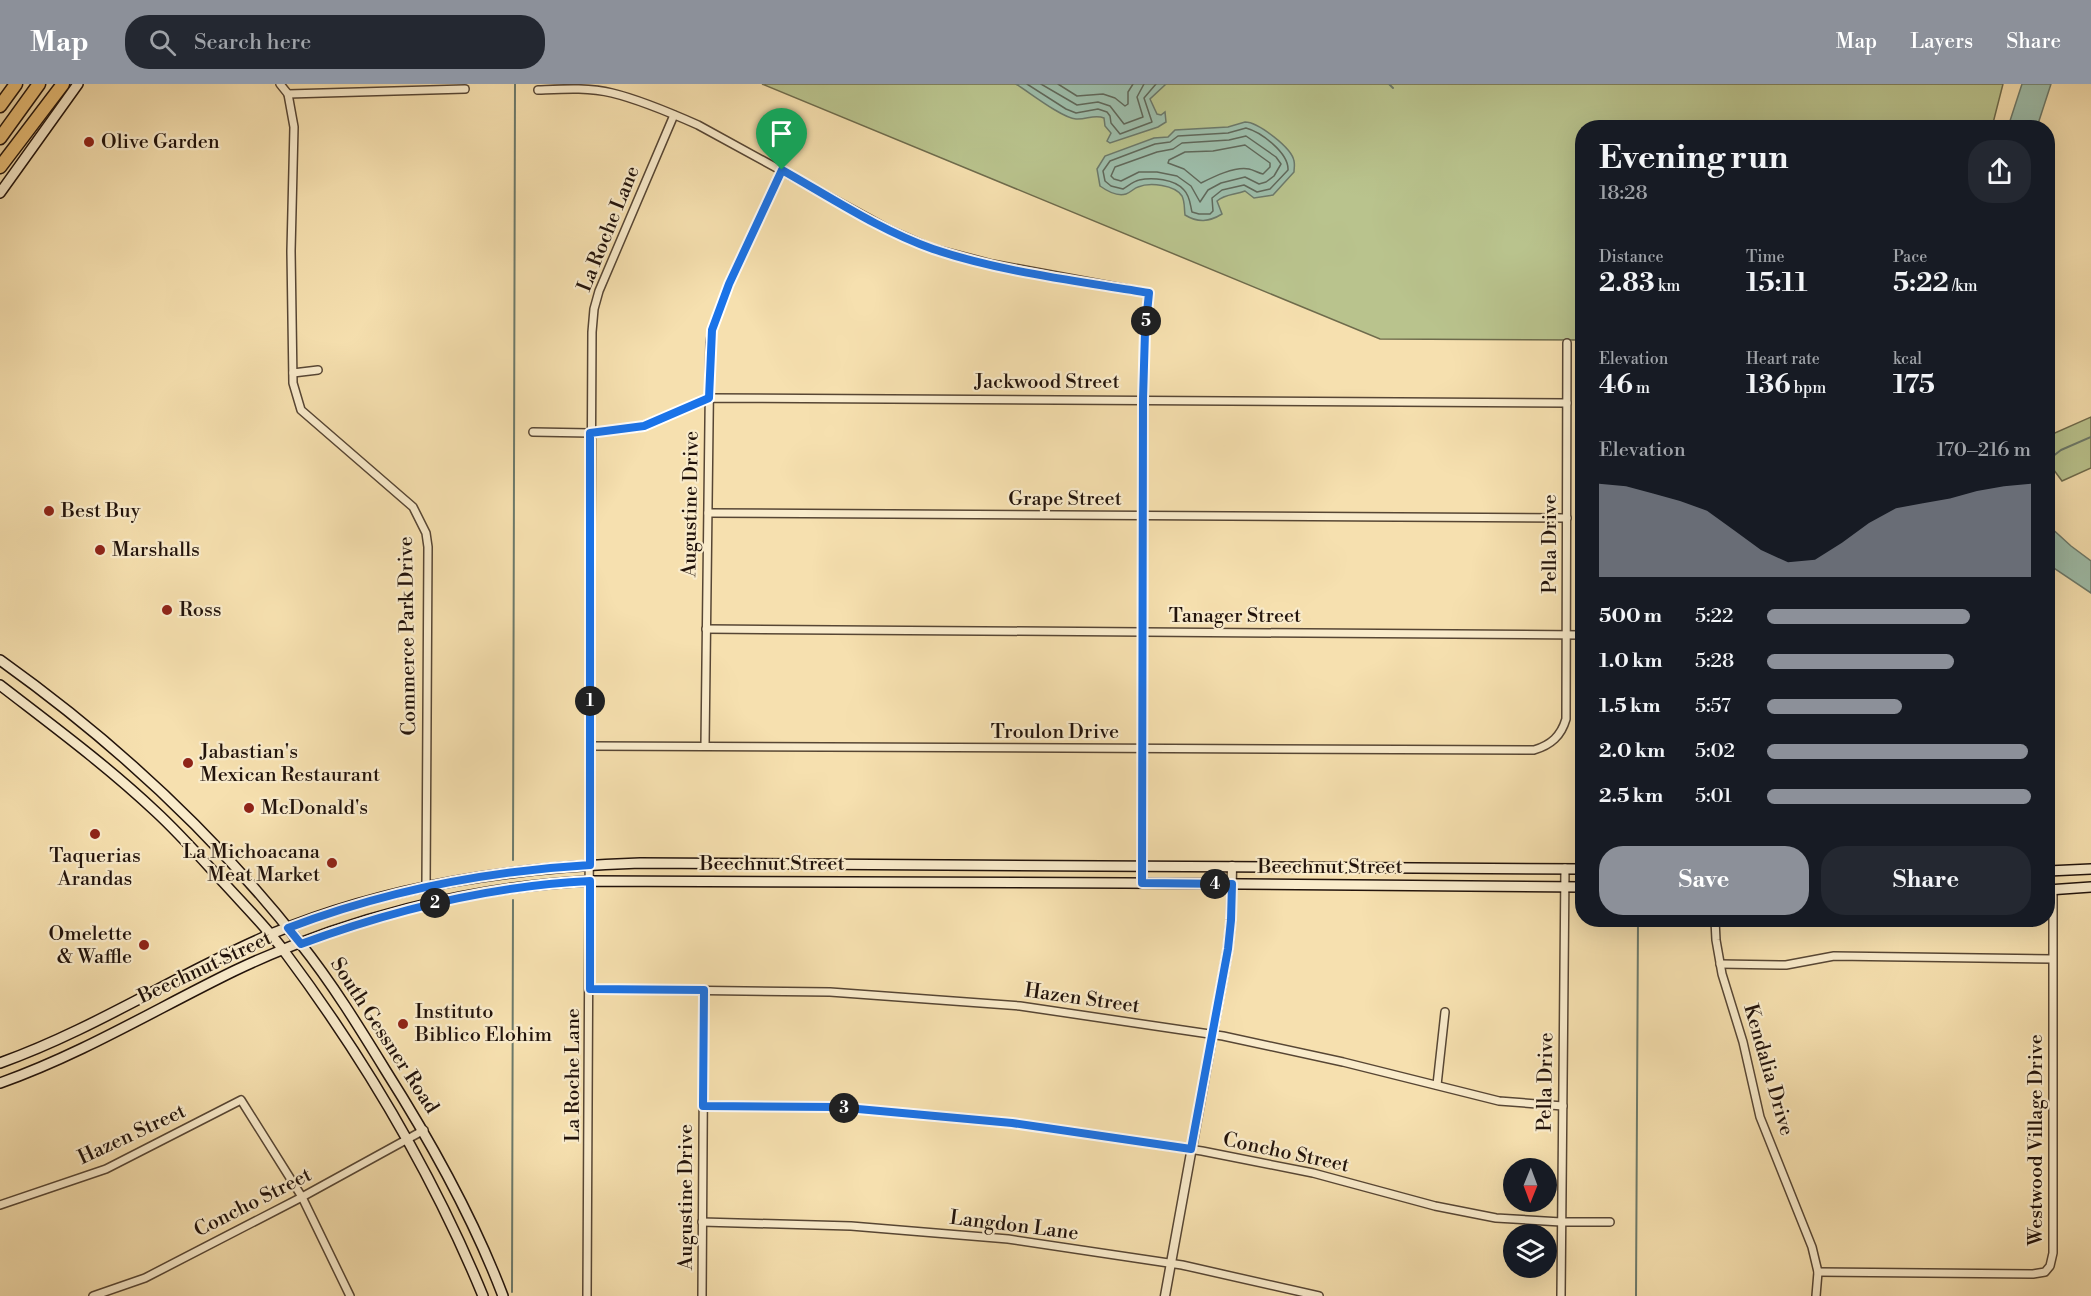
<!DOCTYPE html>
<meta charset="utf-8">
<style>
body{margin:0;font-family:"Libre Bodoni",serif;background:#242831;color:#f1f3f6;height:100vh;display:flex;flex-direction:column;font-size:22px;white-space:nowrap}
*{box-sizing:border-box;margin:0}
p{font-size:20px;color:#9ea1a6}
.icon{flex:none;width:33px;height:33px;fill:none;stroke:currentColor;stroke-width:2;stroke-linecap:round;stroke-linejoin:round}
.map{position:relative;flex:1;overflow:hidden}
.panel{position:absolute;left:1575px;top:36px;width:480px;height:807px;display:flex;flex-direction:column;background:#171b24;border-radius:24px;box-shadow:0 6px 24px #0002}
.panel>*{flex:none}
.needle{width:39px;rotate:181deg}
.fabs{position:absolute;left:1503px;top:1074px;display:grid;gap:12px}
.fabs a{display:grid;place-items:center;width:54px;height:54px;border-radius:50%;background:#171b24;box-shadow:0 6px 24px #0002;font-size:30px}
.pin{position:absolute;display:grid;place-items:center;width:51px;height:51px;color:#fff;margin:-62px -26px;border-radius:50% 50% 50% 0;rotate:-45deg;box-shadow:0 0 6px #0007}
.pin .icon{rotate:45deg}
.km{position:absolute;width:30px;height:30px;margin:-15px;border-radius:50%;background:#222;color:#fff;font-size:16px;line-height:30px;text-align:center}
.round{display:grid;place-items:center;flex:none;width:63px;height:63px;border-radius:24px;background:#242831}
.headline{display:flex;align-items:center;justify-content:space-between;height:102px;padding:0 24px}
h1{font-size:33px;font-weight:700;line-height:45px}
.figures{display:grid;grid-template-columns:repeat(3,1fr);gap:9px;height:102px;padding:6px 24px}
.figures div{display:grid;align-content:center}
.figures b{font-size:26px;font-weight:700}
.figures small{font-size:16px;font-weight:400}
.figures p{font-size:16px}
.chart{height:168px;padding:12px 24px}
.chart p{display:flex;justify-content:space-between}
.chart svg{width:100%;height:108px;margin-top:6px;fill:#8c9099;opacity:.7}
.primary-button{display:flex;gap:12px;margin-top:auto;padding:12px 24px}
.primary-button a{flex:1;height:69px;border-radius:24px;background:#8c9099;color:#fff;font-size:24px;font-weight:700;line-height:69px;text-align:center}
.primary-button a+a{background:#242831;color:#f1f3f6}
ul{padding:0 24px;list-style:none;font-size:20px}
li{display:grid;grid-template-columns:96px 72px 1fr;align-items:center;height:45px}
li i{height:15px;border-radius:8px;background:#8c9099}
header{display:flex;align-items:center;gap:36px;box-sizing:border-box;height:84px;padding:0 30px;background:#8c9099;color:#fff}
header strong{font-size:28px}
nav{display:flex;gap:33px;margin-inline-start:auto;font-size:21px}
.search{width:420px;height:54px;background:#242831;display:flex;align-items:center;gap:15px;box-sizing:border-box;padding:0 21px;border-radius:24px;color:#9ea1a6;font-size:22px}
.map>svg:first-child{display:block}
.green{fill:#b9c38d;stroke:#6e6b4c;stroke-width:1.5}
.water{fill:#9dbdaa;stroke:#6c796a;stroke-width:1.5}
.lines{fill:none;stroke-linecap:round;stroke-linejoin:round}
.shore{stroke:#60685a;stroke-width:1.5}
.stream{stroke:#6c796a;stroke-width:2}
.minor-casing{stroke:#574634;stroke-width:10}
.tertiary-casing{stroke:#574634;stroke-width:11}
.secondary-casing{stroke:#22130b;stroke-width:12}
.motorway-casing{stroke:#22130b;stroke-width:15}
.minor{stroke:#f9ebcb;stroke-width:7}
.tertiary{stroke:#f9ebcb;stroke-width:8}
.secondary{stroke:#f9ebcb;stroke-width:9}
.motorway{stroke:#ebc078;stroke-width:12}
.route-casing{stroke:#fff;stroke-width:12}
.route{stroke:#1a73e8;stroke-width:8}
.poi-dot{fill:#8f2418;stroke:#f9ebcb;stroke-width:2}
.labels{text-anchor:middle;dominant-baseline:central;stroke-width:4.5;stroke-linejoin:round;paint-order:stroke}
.poi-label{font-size:20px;fill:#22130b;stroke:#f9ebcb;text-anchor:start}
.street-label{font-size:20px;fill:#22130b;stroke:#f9ebcb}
</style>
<header>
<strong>Map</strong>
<div class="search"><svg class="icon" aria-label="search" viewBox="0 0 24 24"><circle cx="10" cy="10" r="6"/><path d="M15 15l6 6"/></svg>Search here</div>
<nav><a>Map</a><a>Layers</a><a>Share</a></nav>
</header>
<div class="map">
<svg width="2091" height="1212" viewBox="0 0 2091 1212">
<rect width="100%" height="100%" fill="#f6e0af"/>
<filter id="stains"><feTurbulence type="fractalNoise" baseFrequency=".00333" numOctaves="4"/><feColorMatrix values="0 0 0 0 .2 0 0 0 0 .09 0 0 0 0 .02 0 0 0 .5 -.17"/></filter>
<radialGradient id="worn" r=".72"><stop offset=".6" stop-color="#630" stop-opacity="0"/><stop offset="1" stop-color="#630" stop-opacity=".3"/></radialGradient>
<g class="green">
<path d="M762,0h1241l-11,43 -410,1v212l-202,-1z"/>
<path d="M2091,333v51l-29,13 -14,-19v-26z"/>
</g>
<g class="water">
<path d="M1016,0h150l-16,15 7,15 4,1 4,-3 1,10 -8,5 -48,16 -3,-2 4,-8 -6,-7 -1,-8c-10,-4 -18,2 -28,1 -14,-1 -47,-27 -60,-35z"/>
<path d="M2022,0h29l-14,43h-29z"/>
<path d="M1245,38c13,0 47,26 49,39 1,4 0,7 0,11l-21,23 -19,3 -9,-7c-10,4 -20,3 -28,10l5,13c-13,8 -24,9 -37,1 -1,-7 0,-13 -3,-19 -7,-11 -32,-14 -44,-9 -4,1 -8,6 -12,7 -9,3 -19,-3 -26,-8l-3,-17 8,-13 49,-18 14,-1 7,-7 53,-3z"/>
<path d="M2048,441l23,21 20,15v32l-43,-29z"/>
</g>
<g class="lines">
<g class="shore">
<path d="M1027,0l39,25 10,4 22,-4 9,3 3,4 1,7 9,11 32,-12 -8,-24 12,-14"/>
<path d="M1041,0l36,21 21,-3 12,4 14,18 19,-7 -6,-20 7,-13"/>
<path d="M1058,0l19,12 26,-2 12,4 10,8 3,-2v-12l5,-8"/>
<path d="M1246,44c15,4 43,25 42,42l-18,19 -13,3 -13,-7 -22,5 -10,8 1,13 -3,3h-11l-7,-2c-2,-8 -2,-16 -8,-22 -9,-11 -32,-13 -45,-10 -5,1 -11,6 -16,9l-12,-3 -6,-5 -2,-10 7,-10 45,-17 15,-2 8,-6 50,-3z"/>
<path d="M1246,52l30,21 5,7 -7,12 -8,6 -7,2 -14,-7 -24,6 -13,7 -8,12 -9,-16 -14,-10 -20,-4h-18l-18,9 -7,-2 -3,-3 4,-9 42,-15 16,-3 9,-6 47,-3z"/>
<path d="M1245,61l25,18v4l-7,7c-5,-1 -9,-4 -14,-5 -14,-3 -36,8 -48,14l-17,-14 -16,-6 1,-3 16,-8 28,-1z"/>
</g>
<g class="stream">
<path d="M1389,0l4,4"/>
<path d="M2048,376l13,-10 30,-13"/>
<path d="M513,776l2,-776"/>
<path d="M512,1208l1,-392"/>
<path d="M1636,1212l2,-376"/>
</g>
<g class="minor-casing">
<g id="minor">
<path d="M280,0l8,10 6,33 -3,124 2,132 8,27 112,97 13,26 2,14 -2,339"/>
<path d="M538,6c24,-1 50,-3 74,3 29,7 59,20 86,32l190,104 43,19 61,16 157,29 -4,39 -2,67 -1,484"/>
<path d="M288,10l177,-5"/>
<path d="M293,289l25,-3"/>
<path d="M533,348l57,1 50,-6 69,-29 858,5"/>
<path d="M708,429l859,5"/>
<path d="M706,545l876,6"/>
<path d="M590,662l944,4c17,-5 27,-14 32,-31l1,-376"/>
<path d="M705,662l5,-403 2,-13 17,-46 53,-114"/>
<path d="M1715,836l1,20 6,34 21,68 17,75 52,130 6,25 -2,24"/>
<path d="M1720,880l66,1 48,-9 218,3"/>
<path d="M590,905l240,3 190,14 203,30 120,26 156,39 64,5"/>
<path d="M1437,1001l8,-73"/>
<path d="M703,1022l133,1 176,16 190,28 111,22 122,33 61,12 65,4h49"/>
<path d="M0,1121l106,-36 135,-69 61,97 48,99"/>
<path d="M702,1138l149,4 157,13 174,26 137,31"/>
<path d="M1818,1188l215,2 12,-2 5,-6 3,-13v-363"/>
<path d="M93,1212l52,-18 157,-81 122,-67"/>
<path d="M587,1212l5,-964 2,-23 5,-18 75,-176"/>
<path d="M702,1212l2,-306"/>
<path d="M1561,1212l4,-428"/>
</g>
</g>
<g class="tertiary-casing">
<path id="tertiary" d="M1165,1212l63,-347 3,-29 1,-54"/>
</g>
<g class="secondary-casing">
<g id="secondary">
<path d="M0,109l78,-109"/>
<path d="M0,576c112,80 215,175 300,283 32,40 59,84 86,128 45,71 87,146 117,225"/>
<path d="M0,601c53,41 106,80 155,126 24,22 46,47 69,72 20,22 42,44 60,68 80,107 148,221 199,345"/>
<path d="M2048,787l43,-2"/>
<path d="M2048,806l43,-3"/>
<path d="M0,979c95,-34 179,-90 271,-129 118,-49 243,-67 369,-71l942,6"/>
<path d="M0,999c82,-29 156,-74 234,-112 109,-52 235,-84 355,-90l537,2 456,4"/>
</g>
</g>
<g class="motorway-casing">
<g id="motorway">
<path d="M0,22l16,-22"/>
<path d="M0,54l39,-54"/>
<path d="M0,83l63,-83"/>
</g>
</g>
<use href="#minor" class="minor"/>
<use href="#tertiary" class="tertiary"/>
<use href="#secondary" class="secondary"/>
<use href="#motorway" class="motorway"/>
</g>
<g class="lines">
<g class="route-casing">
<path id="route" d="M782,86c48,27 99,61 151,79 68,23 145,32 216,44l-4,39 -2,67 -1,484 90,1 -1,36 -3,29 -37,200 -179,-26 -176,-16 -133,-1 1,-116 -114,-1v-108c-101,5 -195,28 -289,63l-13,-16c97,-37 198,-57 302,-63v-432l54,-7 65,-28 3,-68 17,-46z"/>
</g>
<use href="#route" class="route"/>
</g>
<g class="poi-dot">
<circle cx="89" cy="58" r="6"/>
<circle cx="49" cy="427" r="6"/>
<circle cx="100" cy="466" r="6"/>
<circle cx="167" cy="526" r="6"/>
<circle cx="188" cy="679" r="6"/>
<circle cx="249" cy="724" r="6"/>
<circle cx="95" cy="750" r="6"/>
<circle cx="332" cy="779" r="6"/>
<circle cx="144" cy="861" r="6"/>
<circle cx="403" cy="940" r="6"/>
</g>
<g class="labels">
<g class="poi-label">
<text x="101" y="58">Olive Garden</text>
<text x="61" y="427">Best Buy</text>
<text x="112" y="466">Marshalls</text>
<text x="179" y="526">Ross</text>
<text x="200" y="668">Jabastian's<tspan x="200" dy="23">Mexican Restaurant</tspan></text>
<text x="261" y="724">McDonald's</text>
<text x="320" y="768" text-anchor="end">La Michoacana<tspan x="320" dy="23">Meat Market</tspan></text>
<text x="95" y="772" text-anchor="middle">Taquerias<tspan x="95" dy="23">Arandas</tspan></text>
<text x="132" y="850" text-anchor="end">Omelette<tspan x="132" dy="23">&amp; Waffle</tspan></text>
<text x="415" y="928">Instituto<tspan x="415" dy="23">Biblico Elohim</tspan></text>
</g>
<g class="street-label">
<text transform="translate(609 145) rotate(-68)">La Roche Lane</text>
<text x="1047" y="298">Jackwood Street</text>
<text x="1065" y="415">Grape Street</text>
<text transform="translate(691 420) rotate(-89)">Augustine Drive</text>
<text transform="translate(1550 460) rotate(-90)">Pella Drive</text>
<text x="1235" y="532">Tanager Street</text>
<text transform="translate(408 552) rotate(-91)">Commerce Park Drive</text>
<text x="1055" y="648">Troulon Drive</text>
<text x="772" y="780">Beechnut Street</text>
<text x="1330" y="783">Beechnut Street</text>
<text transform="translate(205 884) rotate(-25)">Beechnut Street</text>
<text transform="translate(1082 915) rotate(8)">Hazen Street</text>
<text transform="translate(384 952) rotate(57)">South Gessner Road</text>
<text transform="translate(1768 986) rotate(74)">Kendalia Drive</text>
<text transform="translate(573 991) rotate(-90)">La Roche Lane</text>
<text transform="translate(1546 998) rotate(-89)">Pella Drive</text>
<text transform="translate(132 1051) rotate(-25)">Hazen Street</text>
<text transform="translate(2036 1056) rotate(-90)">Westwood Village Drive</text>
<text transform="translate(1286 1069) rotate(12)">Concho Street</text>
<text transform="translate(686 1113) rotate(-90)">Augustine Drive</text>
<text transform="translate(253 1119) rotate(-27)">Concho Street</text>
<text transform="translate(1014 1142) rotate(7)">Langdon Lane</text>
</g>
</g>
<rect width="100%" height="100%" filter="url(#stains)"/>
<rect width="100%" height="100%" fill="url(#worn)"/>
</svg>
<div class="fabs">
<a><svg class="needle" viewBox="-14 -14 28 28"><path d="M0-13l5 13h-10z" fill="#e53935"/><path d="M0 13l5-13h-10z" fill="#9ea1a6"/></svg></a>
<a><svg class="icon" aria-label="layers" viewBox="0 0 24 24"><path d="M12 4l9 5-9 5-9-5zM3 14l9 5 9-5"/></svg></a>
</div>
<div class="pin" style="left:782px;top:86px;background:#1e9e55"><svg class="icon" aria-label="arrive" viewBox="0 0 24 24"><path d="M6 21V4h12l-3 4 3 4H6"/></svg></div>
<b class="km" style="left:590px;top:617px">1</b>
<b class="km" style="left:435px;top:819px">2</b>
<b class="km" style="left:844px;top:1024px">3</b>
<b class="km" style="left:1215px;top:800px">4</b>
<b class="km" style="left:1146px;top:237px">5</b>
<section class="panel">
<div class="headline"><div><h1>Evening run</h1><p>18:28</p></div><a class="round"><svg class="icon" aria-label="share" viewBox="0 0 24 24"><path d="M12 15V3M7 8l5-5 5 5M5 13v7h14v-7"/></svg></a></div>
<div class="figures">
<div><p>Distance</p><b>2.83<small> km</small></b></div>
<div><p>Time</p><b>15:11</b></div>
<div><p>Pace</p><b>5:22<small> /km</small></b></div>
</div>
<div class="figures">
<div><p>Elevation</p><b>46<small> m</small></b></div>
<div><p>Heart rate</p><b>136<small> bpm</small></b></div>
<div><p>kcal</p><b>175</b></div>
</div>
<div class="chart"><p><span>Elevation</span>170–216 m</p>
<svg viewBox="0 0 160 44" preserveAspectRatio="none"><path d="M0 44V6L10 7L20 10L30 13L40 17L50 25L60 33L70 38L80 37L90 30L100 22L110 16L120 14L130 12L140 9L150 7L160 6V44z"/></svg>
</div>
<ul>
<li><b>500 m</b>5:22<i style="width:77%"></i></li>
<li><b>1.0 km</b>5:28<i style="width:71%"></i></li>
<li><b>1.5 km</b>5:57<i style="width:51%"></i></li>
<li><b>2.0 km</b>5:02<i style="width:99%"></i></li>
<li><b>2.5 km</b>5:01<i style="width:100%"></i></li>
</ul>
<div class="primary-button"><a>Save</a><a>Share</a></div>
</section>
</div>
